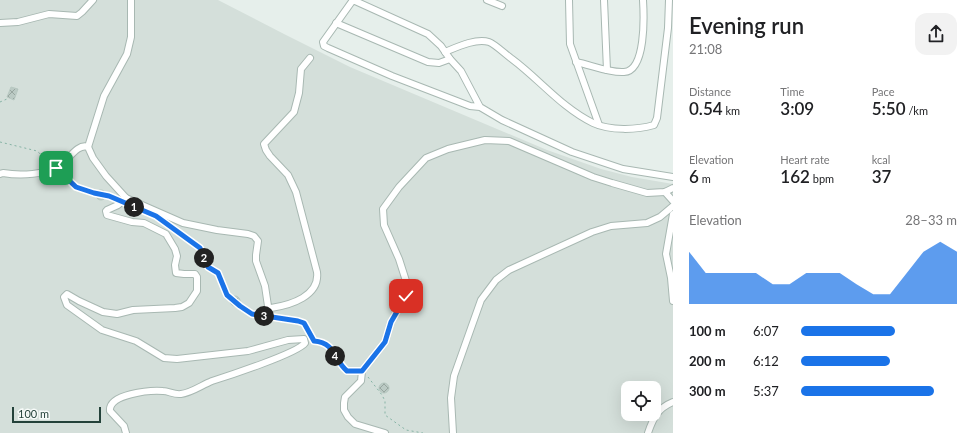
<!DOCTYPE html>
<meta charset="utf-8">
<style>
body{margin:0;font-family:Lato,sans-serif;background:#f2f2f2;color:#202124;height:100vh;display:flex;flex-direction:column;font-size:15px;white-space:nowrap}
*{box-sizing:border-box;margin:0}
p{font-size:13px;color:#757577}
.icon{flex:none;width:22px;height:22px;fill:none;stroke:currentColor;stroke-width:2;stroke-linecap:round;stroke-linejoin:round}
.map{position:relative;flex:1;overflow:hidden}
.side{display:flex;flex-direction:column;background:#fff;width:300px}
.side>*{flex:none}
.buttons{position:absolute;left:621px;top:381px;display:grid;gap:8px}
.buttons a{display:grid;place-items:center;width:40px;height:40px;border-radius:8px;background:#fff;box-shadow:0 4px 16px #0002;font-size:20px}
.scale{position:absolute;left:12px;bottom:10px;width:89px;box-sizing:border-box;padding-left:4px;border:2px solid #24423a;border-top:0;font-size:11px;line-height:14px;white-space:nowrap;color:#24423a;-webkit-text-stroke:3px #f7fbf9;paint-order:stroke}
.pin{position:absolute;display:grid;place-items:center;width:34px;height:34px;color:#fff;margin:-17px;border-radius:8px;box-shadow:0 2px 6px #0006}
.km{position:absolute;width:20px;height:20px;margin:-10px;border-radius:50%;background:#222;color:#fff;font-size:11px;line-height:20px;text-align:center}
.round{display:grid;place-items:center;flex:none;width:42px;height:42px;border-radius:12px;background:#f2f2f2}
.headline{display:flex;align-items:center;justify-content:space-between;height:68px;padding:0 16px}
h1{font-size:22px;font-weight:600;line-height:30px}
.figures{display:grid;grid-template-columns:repeat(3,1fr);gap:6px;height:68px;padding:4px 16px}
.figures div{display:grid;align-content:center}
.figures b{font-size:17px;font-weight:600}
.figures small{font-size:11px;font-weight:400}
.figures p{font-size:11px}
.chart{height:112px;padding:8px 16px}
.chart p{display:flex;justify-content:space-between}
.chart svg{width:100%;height:72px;margin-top:4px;fill:#1a73e8;opacity:.7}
ul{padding:0 16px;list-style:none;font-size:13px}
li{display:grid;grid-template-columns:64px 48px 1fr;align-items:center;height:30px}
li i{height:10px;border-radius:5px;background:#1a73e8}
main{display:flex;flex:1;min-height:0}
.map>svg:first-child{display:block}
.built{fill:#d4dfda;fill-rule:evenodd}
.building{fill:url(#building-cross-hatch);stroke:#b8c9c2}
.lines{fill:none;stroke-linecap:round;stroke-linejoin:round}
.minor-casing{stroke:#a8b8b2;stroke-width:8}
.path{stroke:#86b3a5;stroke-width:1;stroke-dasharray:2 3;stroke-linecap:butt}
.minor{stroke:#fff;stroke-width:6}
.route-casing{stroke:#fff;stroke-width:8}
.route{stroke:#1a73e8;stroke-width:5}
</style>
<main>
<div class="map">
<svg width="673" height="433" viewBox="0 0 673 433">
<defs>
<pattern id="building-cross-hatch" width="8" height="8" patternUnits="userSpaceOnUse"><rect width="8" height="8" fill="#bbcac4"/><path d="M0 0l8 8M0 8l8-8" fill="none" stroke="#98a6a0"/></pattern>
</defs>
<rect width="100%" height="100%" fill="#e6efeb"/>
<path class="built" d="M0,0h218l66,34 66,33 197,83 54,19 31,8 41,7v249h-673zM628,388h26v26h-26z"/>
<g class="building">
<path d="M11,87l7,2 -4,11 -7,-3z"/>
<circle cx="101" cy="195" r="5"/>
<circle cx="235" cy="301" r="5"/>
<circle cx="384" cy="388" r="5"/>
</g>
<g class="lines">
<g class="minor-casing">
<g id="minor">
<path d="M487,0l15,6"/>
<path d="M569,0l1,44 29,81"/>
<path d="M604,0l3,70"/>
<path d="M0,23l18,-1 31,-8 28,2 5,-4 11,-12"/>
<path d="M336,23l92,39 11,1 11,-4"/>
<path d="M445,52c12,-5 31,-14 44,-10 6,2 17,13 23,17 27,20 50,49 81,64 17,8 44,7 61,2l3,-7 11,-90 1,-28"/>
<path d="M576,62c15,3 32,11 48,10 22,-1 20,-56 19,-72"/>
<path d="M480,107l-10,-1 -78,-30 -64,-28 -4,-2 -1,-4 30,-42 75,34 13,12 9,13 11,12 19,36 22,13 70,32 51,17 50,8"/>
<path d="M88,147l16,-51 23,-42 4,-17v-37"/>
<path d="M0,174l3,-1c17,3 43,2 58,-8 8,-6 17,-22 27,-18l5,11 13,18 20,22 57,25 34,7 31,4 6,2 4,5 -2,14v6l9,25 3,20 3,2c20,-3 49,-12 46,-36l-21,-80 -8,-17 -18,-19 -4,-6 -2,-6 30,-32 5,-19 2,-24 9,-11"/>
<path d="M665,192l8,9"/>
<path d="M673,214l-7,40 5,24 2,23"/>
<path d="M126,433l-2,-7 -14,-15c-2,-17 40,-21 53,-20 6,0 11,4 18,3 10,-1 21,-9 31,-13 16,-5 86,-28 93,-38l-1,-4 -16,1 -40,11 -71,8 -13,-1 -28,-17 -34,-11 -35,-25 -3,-8 3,-3 12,7 24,11 14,2 16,-4 42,-2 7,-1 7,-4 8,-12v-14l-2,-3h-11l-8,-1 -1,-8 2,-9 -2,-7 -9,-15 -22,-11 -12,-1 -25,-7 -1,-4 1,-1 11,-5 8,-7"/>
<path d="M385,433l-30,-9 -7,-7 -4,-7v-7l1,-6 16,-16 1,-10 23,-29 6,-20 15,-26 1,-12 -8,-25 -15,-34 -1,-16 16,-22 27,-29 22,-9 37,-9 24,1 84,36 19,6 35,10 18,-1 8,-4"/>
<path d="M453,433l-2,-35 3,-22 27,-76 15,-20 13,-10 83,-38 19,-6 36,-3 13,-6 13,-11"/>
<path d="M648,433c5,-15 10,-25 25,-31"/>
</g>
</g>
<g class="path">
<path d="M0,102l7,-3"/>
<path d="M0,142l37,9 13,12"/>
<path d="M61,173l15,14 38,12"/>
<path d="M164,222l36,26 8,19 10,6 9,22 13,12 12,7 46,7 6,2 10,18c28,3 17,30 41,30"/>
<path d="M368,377l14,18 3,6v14l21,15 17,3"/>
</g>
<use href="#minor" class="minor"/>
</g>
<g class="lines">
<g class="route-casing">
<path id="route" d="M56,168l20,19 18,6 15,3 47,20 44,32 8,19 10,6 9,22 13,11 12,8 46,7 6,2 10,18c22,2 19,18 33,30h15l23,-29 6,-20 15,-26"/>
</g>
<use href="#route" class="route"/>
</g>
</svg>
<div class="buttons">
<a><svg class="icon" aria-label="locate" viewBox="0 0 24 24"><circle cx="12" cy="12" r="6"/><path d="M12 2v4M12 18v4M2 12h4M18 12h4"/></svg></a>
</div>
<div class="scale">100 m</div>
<div class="pin" style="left:56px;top:168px;background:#1e9e55"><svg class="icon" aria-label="arrive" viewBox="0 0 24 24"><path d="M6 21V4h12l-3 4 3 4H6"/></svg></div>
<div class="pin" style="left:406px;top:296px;background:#d93025"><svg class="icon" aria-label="check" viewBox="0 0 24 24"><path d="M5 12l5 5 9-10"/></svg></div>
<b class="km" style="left:134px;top:207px">1</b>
<b class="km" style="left:204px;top:258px">2</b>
<b class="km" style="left:264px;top:316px">3</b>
<b class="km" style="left:335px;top:356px">4</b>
</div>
<section class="side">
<div class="headline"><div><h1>Evening run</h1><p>21:08</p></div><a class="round"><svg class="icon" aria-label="share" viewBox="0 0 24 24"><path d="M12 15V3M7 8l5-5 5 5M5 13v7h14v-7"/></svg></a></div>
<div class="figures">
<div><p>Distance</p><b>0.54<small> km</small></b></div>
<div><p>Time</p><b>3:09</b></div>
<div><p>Pace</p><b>5:50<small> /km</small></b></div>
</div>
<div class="figures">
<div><p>Elevation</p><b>6<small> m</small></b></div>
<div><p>Heart rate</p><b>162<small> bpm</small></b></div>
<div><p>kcal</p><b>37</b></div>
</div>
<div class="chart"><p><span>Elevation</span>28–33 m</p>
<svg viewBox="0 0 160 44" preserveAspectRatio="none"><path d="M0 44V12L10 25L20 25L30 25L40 25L50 32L60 32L70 25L80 25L90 25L100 32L110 38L120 38L130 25L140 12L150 6L160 12V44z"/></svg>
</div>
<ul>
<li><b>100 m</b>6:07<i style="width:60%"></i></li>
<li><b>200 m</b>6:12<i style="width:57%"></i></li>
<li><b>300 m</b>5:37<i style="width:85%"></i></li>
</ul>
</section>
</main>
